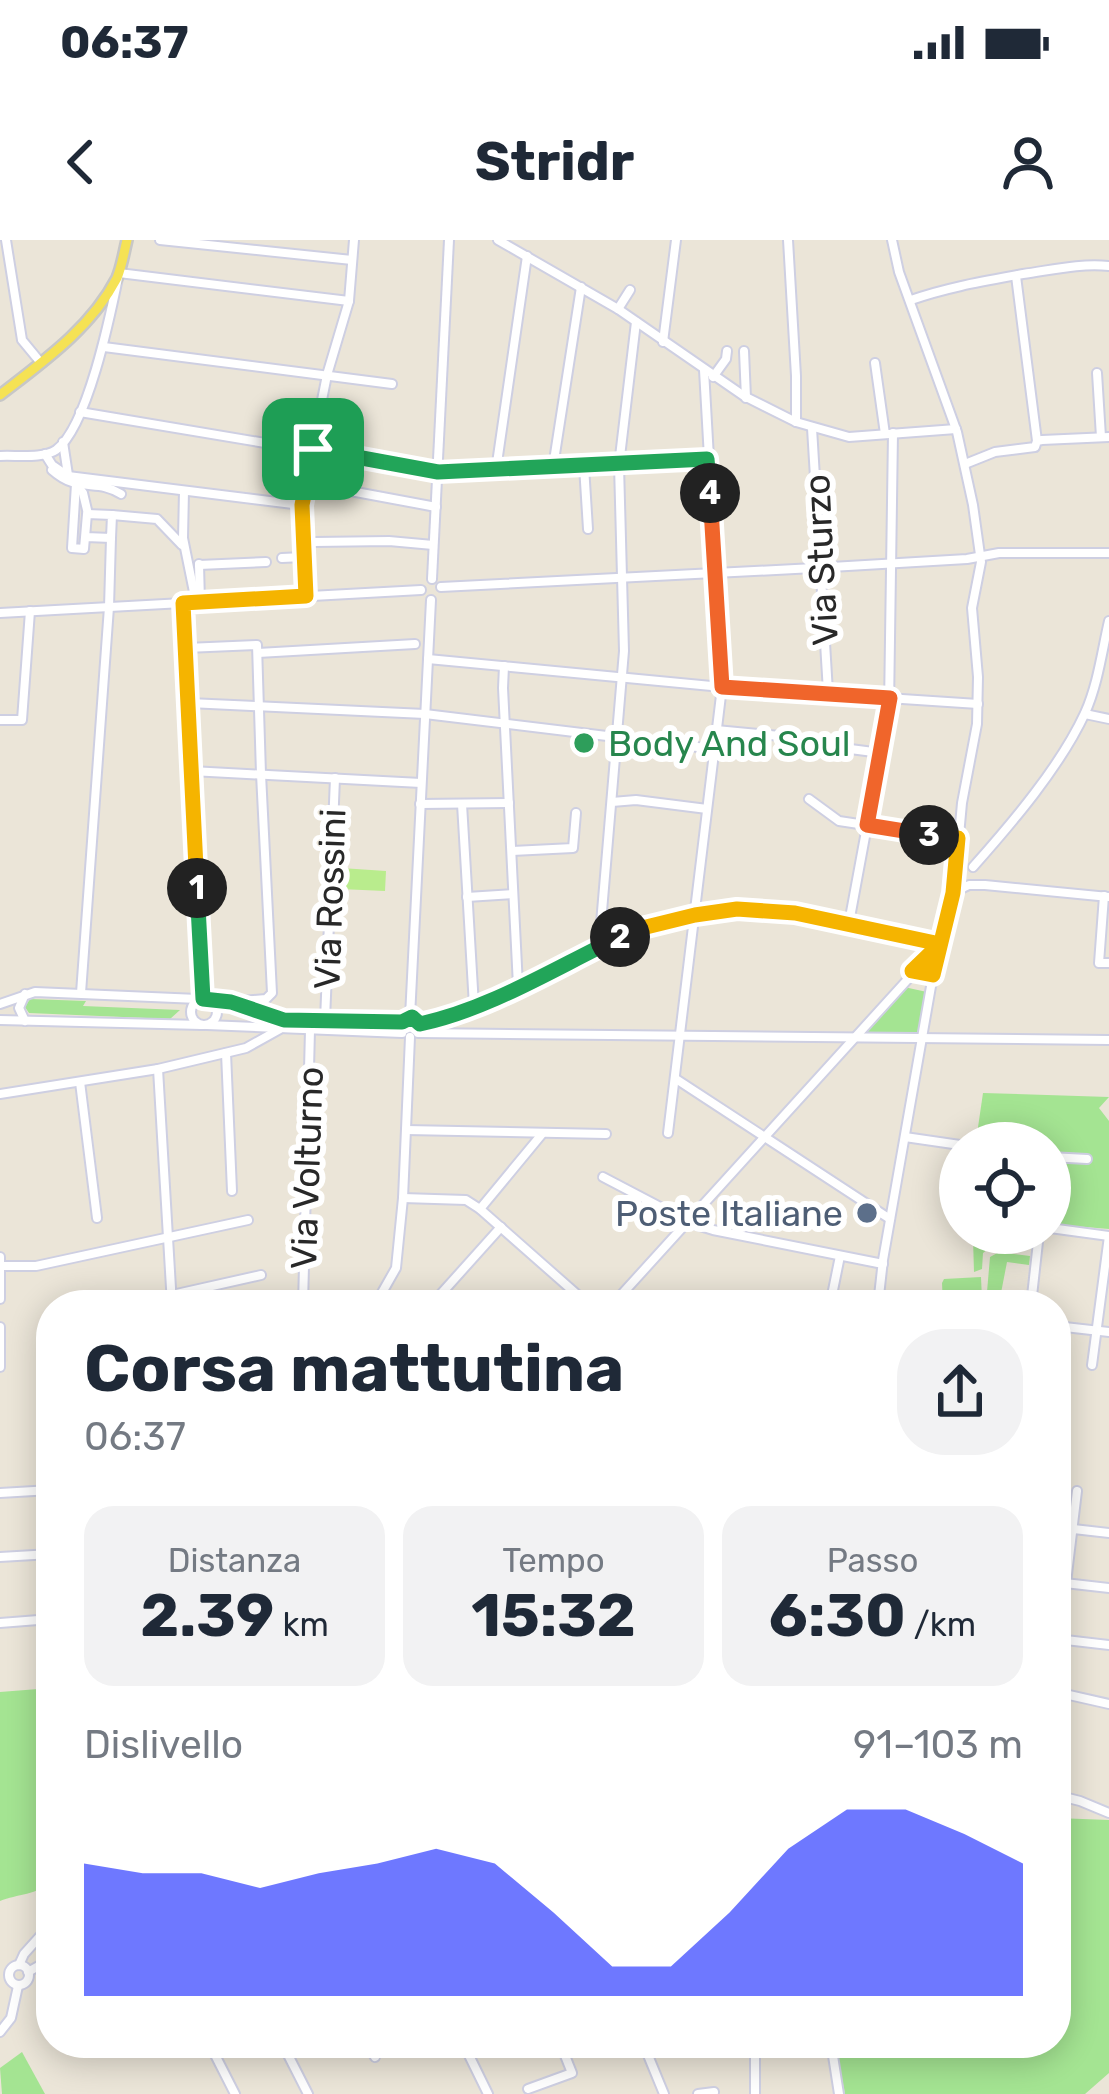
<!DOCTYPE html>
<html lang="it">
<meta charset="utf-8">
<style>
body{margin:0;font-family:Rubik,sans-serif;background:#f2f2f3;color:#1f2937;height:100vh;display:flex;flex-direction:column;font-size:45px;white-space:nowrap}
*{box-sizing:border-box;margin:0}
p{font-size:39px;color:#747a83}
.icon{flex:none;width:66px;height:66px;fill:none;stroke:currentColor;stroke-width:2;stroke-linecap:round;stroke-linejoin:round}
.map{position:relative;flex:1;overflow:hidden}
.panel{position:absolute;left:36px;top:1050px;width:1035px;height:768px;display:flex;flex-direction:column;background:#fff;border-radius:48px;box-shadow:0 6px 30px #0003}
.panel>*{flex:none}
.buttons{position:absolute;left:939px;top:882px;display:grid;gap:24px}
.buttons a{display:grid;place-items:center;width:132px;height:132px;border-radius:50%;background:#fff;box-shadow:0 6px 30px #0003;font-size:60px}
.pin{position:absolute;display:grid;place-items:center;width:102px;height:102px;color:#fff;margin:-51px;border-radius:24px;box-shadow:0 6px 18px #0006}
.km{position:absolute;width:60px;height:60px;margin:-30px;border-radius:50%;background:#222;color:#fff;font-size:33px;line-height:60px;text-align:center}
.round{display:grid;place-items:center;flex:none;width:126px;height:126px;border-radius:48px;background:#f2f2f3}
.summary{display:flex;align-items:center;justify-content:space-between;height:204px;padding:0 48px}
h1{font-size:66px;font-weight:700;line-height:90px}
.figures{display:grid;grid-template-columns:repeat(3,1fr);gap:18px;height:204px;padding:12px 48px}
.figures div{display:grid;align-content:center;border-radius:30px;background:#f2f2f3;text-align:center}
.figures b{font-size:60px;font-weight:700}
.figures small{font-size:33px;font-weight:400}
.figures p{font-size:33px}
.chart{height:336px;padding:24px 48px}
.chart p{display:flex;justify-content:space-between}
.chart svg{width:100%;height:216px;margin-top:12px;fill:#313fff;opacity:.7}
.status{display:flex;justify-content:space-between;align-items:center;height:84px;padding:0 60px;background:#fff;direction:ltr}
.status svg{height:33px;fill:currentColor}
header{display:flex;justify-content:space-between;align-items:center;height:156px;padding:0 48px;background:#fff;font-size:54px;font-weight:700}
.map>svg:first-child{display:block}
.green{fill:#a4e492}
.pitch{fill:#b9ec8d}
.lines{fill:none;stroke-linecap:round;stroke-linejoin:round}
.minor-casing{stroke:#cecfe2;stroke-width:12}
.major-casing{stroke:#c7c7c7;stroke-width:14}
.minor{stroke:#fff;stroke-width:8}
.major{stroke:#f5e254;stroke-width:9}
.split-1-casing{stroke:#fff;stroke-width:24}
.split-2-casing{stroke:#fff;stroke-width:24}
.split-3-casing{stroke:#fff;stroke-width:24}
.split-4-casing{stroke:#fff;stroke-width:24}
.split-5-casing{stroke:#fff;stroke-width:24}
.split-1{stroke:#f5b400;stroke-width:15}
.split-2{stroke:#22a559;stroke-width:15}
.split-3{stroke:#f5b400;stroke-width:15}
.split-4{stroke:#f0652b;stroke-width:15}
.split-5{stroke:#22a559;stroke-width:15}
.leisure-dot{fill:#2e9e5b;stroke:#fff;stroke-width:4.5}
.service-dot{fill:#5c6f8a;stroke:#fff;stroke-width:4.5}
.labels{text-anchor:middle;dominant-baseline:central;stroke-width:12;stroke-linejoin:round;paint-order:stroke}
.street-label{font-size:36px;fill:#282828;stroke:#fff}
.leisure-label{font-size:36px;fill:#27864d;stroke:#fff;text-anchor:start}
.service-label{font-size:36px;fill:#4e5e75;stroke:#fff;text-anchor:end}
</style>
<div class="status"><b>06:37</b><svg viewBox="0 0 49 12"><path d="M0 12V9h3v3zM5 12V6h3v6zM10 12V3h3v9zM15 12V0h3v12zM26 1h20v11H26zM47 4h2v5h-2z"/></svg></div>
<header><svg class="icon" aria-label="back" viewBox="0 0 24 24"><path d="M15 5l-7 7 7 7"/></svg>Stridr<svg class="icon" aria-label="person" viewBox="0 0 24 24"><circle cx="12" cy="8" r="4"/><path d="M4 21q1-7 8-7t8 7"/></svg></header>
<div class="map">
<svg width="1109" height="1854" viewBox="0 0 1109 1854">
<rect width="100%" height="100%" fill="#ebe5d8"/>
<g class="green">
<path d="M904,747l23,5 -9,44h-54z"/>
<path d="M30,759l56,2 -3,5 97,4 -10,9 -141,-6 -4,-6z"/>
<path d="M983,853l126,4 -10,11 10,13v108l-59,-5 9,-66 -9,-2v-13l-68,-1 -5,-8z"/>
<path d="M976,993h57l-2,16 -39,-3 -9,7 -1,16 -8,3 -1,-33z"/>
<path d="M999,1012l31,4 -1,9 -22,-3 -6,31 -14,-1 3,-35z"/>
<path d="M981,1037l1,22 -17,1 -1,5h-21l-1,-22 2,-4z"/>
<path d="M51,1448v193c-13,14 -34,13 -51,20v-209z"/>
<path d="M1056,1578l53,2v253l-24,21h-240l-10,-51h221z"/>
<path d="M22,1812l23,42h-43l-2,-26z"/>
</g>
<path class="pitch" d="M341,628l45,3 -1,20 -45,-2z"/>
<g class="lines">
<g class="minor-casing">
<g id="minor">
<path d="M6,0l16,100 19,23"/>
<path d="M160,0l192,20"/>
<path d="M498,0l120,69 126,87 52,26 53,15 107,-8"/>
<path d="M788,0l8,136v46"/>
<path d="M1016,36l21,165"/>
<path d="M911,60c37,-13 74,-19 112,-26 29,-4 57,-11 86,-8"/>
<path d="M618,69l12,-19"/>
<path d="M663,102l13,-102"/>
<path d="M104,107l288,37"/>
<path d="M744,111l2,47"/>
<path d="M875,123l10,71"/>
<path d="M1097,133l4,64"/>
<path d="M713,137l13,-18 1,-8"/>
<path d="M80,172l358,60 269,-13"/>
<path d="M812,188l16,264"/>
<path d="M63,202l5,33"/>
<path d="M45,214l7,11 16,11 233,29"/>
<path d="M0,216c16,-1 43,3 56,-6 32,-23 55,-138 63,-177l230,28"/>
<path d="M965,224l30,-12 40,-5 2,-6 5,-1 67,-3"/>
<path d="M584,226l4,63"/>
<path d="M553,227l28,-180"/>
<path d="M52,230c27,24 44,8 69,24"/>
<path d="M496,230l31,-214"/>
<path d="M76,244l-4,64 12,1 3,-35 25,1 -1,23 -25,-1"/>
<path d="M76,244l7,9 5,21"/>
<path d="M345,250l91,17"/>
<path d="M184,251l-1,47 13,64"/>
<path d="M112,275l45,4 25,26"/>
<path d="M314,302l75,-1 44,4"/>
<path d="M282,318l21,-1"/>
<path d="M199,324l1,38"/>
<path d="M199,325l67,-3"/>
<path d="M432,339l17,-339"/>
<path d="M441,347l373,-19 153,-9 32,-6h110"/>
<path d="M306,356l-5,-91 26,-130 22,-74 5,-61"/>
<path d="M183,363l20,396"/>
<path d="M0,373l421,-23"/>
<path d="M186,408l71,-3 4,129 11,219 -6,6 -35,3"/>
<path d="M258,413l157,-9"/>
<path d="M428,419l294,28 256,17"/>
<path d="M504,426l-1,22 15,298"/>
<path d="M189,463l236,11 289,35"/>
<path d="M1085,474l24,5"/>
<path d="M0,480h22l8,-109"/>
<path d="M716,490l75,7"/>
<path d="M826,503l9,4 46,6"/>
<path d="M191,531l230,12"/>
<path d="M809,559l30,22 119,18"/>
<path d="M612,562l24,-2 71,9"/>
<path d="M420,564l89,-1"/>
<path d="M462,564l12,202"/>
<path d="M512,611l61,-3 3,-35"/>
<path d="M973,627c39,-44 87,-100 112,-154 13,-29 17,-62 24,-92"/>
<path d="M954,652l15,-7h16l124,12"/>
<path d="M1104,656l-5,67h10"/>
<path d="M467,657l46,-3"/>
<path d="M849,683l40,-216 4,-274"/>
<path d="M599,707l25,-296 -5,-186 17,-143"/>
<path d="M81,753l28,-386 2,-69"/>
<path d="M25,754l-6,14 6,13"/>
<circle cx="204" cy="772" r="13"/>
<path d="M210,760l21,2 53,18 118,2"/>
<path d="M0,764l35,-12 163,7"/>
<path d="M410,777l21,-417"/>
<path d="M0,780l202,5"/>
<path d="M325,780l10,-242"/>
<path d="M420,784c75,-17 140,-64 211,-92 14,-6 30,-8 45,-12 98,-24 169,5 264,24"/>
<path d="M207,785l195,8"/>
<path d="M418,793l691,7"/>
<path d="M226,813l6,138"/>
<path d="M158,829l14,236"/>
<path d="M676,839l214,140"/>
<path d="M80,842l17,136"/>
<path d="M0,854l158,-25 88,-21 34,-19"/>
<path d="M406,890l200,4"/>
<path d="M668,893l54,-446 -18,-317"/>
<path d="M905,897l55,8"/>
<path d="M1050,917l37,2"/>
<path d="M603,937l84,44"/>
<path d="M403,958l63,2 14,9 109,96"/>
<path d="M480,969l62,-75"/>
<path d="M687,982l26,8 170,34"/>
<path d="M1050,988l59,8"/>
<path d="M0,1017v42"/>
<path d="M0,1026h36l212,-46"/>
<path d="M172,1055l89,-20"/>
<path d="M303,1065l7,-275"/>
<path d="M375,1065l21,-37 7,-70 7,-161"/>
<path d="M431,1065l70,-78"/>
<path d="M612,1065l327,-360"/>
<path d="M830,1065l10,-49"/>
<path d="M878,1065l5,-45 50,-285 22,-96 7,-76 15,-79 1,-47 -6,-69 9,-46 -8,-57 -16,-73 -58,-160 -7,-32"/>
<path d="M1031,1065l8,-72"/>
<path d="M1056,1086l53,6"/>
<path d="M0,1087v40"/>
<path d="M1092,1125l17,-129"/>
<path d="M0,1253l51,-3"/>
<path d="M1056,1287l53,6"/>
<path d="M0,1317l51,-3"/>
<path d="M1056,1342l53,6"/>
<path d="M0,1383l51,-4"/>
<path d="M1057,1399l52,6"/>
<path d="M1056,1426l21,-175"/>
<path d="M1056,1452l53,12"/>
<path d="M1056,1555l24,6 29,12"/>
<circle cx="19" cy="1735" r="10"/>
<path d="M19,1725l5,-11 27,-30"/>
<path d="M28,1732l23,-13"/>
<path d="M0,1792l11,-14 7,-32"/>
<path d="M141,1803l3,5"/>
<path d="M209,1803l26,51"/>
<path d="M282,1803l26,51"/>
<path d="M367,1803l8,14"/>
<path d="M463,1803l25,51"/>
<path d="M643,1803l21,51"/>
<path d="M831,1803l8,51"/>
<path d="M646,1809l18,-6"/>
<path d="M528,1849l44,-16 -12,-30"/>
<path d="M698,1854l16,-2"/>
<path d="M755,1854v-51"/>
</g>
</g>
<g class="major-casing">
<path id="major" d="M0,155c44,-34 91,-67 117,-117 5,-12 7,-26 10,-38"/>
</g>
<use href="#minor" class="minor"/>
<use href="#major" class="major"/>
</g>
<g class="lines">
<g class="split-1-casing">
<path id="split-1" d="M197,648l-14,-285 123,-7 -4,-91 11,-56"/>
</g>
<g class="split-2-casing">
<path id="split-2" d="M197,648l6,111 28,3 53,18 118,2 10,-5 8,7c70,-15 135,-56 200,-87"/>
</g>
<g class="split-3-casing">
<path id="split-3" d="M620,697l14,-7 61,-15 42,-6 58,4 145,31 -28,27 21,4 20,-82 5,-55 -29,-3"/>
</g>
<g class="split-4-casing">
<path id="split-4" d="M710,253l12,194 168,11 -23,127 62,10"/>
</g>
<g class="split-5-casing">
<path id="split-5" d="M313,209l125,23 269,-13 3,34"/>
</g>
<use href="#split-1" class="split-1"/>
<use href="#split-2" class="split-2"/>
<use href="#split-3" class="split-3"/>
<use href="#split-4" class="split-4"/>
<use href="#split-5" class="split-5"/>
</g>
<circle class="leisure-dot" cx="584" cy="503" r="12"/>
<circle class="service-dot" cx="867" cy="973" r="12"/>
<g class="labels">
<g class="street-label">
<text transform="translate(821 320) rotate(-93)">Via Sturzo</text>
<text transform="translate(330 659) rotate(-88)">Via Rossini</text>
<text transform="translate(307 928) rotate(-88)">Via Volturno</text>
</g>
<g class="leisure-label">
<text x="608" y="503">Body And Soul</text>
</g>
<g class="service-label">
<text x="843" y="973">Poste Italiane</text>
</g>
</g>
</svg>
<div class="buttons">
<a><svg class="icon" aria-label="locate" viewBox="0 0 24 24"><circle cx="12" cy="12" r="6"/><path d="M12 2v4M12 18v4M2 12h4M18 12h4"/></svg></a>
</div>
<div class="pin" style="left:313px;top:209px;background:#1e9e55"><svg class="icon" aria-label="arrive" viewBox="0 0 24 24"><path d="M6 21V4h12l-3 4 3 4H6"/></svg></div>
<b class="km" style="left:197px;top:648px">1</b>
<b class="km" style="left:620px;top:697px">2</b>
<b class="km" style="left:929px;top:595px">3</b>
<b class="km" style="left:710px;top:253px">4</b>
<section class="panel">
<div class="summary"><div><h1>Corsa mattutina</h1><p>06:37</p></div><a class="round"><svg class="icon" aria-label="share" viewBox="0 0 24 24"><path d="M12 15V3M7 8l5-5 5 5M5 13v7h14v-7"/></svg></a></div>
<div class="figures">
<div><p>Distanza</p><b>2.39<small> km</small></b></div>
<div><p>Tempo</p><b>15:32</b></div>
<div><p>Passo</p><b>6:30<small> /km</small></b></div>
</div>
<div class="chart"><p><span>Dislivello</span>91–103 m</p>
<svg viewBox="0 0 160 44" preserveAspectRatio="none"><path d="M0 44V17L10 19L20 19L30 22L40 19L50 17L60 14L70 17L80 27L90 38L100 38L110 27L120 14L130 6L140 6L150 11L160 17V44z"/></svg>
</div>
</section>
</div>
